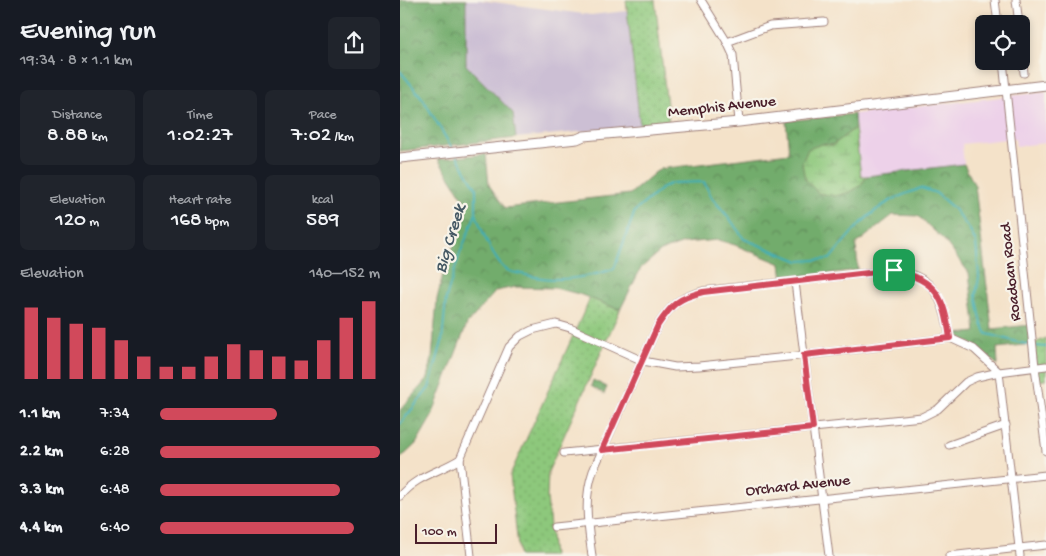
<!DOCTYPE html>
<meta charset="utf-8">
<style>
body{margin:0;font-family:"Gochi Hand",sans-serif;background:#20242c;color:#f1f3f6;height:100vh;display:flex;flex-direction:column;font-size:19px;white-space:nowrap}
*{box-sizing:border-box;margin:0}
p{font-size:16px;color:#9ea1a6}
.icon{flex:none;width:28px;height:28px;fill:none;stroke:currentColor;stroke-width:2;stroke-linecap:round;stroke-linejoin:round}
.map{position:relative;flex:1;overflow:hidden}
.sheet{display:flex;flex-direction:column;background:#171b24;width:400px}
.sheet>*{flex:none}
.controls{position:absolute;left:575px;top:15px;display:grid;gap:10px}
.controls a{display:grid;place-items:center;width:55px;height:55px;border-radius:8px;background:#171b24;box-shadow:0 2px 8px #0003;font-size:25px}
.scale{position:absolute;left:15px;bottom:12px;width:82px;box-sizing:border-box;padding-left:5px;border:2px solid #4a1f2b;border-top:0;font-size:14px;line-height:18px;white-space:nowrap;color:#4a1f2b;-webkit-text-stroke:4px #f7f3e8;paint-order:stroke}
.pin{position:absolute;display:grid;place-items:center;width:42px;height:42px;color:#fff;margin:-21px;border-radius:10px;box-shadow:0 2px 8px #0006}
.round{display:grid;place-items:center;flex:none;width:52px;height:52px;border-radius:8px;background:#20242c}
.summary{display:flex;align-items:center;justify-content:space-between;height:85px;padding:0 20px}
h1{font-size:28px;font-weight:600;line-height:38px}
.figures{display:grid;grid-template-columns:repeat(3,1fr);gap:8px;height:85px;padding:5px 20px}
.figures div{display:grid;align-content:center;border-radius:8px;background:#20242c;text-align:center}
.figures b{font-size:21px;font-weight:600}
.figures small{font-size:14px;font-weight:400}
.figures p{font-size:14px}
.chart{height:140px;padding:10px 20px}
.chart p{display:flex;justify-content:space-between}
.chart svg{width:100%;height:90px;margin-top:5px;stroke:#d1495b;stroke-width:6}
ul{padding:0 20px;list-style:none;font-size:16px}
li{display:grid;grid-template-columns:80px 60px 1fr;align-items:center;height:38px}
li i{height:12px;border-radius:6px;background:#d1495b}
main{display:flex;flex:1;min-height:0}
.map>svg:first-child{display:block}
.built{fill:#edd1e9}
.industrial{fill:#ccbfd4}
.grass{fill:url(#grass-dots);stroke:#6c7454}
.forest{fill:url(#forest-crowns);stroke:#5e664c}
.wetland{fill:url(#wetland-marsh);stroke:#6c7454}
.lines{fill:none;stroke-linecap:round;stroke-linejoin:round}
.stream{stroke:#3daeb7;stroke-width:2}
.minor-casing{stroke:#9f807a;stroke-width:9}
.major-casing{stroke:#9f807a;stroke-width:11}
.minor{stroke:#fff;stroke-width:7}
.major{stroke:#fff;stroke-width:9}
.route-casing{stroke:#fff;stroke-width:10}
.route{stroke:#d1495b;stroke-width:6}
.labels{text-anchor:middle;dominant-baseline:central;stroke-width:4.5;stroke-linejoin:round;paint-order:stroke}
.street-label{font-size:16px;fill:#4a1f2b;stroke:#f7f3e8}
.water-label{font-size:18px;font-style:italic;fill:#455863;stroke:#f7f3e8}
</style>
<main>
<section class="sheet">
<div class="summary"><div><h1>Evening run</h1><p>19:34 · 8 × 1.1 km</p></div><a class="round"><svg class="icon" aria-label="share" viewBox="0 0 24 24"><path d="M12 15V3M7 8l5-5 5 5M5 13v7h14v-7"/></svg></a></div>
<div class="figures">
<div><p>Distance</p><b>8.88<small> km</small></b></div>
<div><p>Time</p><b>1:02:27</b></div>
<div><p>Pace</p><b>7:02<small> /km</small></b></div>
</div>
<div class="figures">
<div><p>Elevation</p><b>120<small> m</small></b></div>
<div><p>Heart rate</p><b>168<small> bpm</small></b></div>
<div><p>kcal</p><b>589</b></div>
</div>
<div class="chart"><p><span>Elevation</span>140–152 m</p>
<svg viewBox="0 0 160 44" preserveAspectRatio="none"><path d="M5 44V9M15 44V14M25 44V17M35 44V19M45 44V25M55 44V33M65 44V38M75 44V38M85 44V33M95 44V27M105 44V30M115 44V33M125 44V35M135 44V25M145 44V14M155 44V6"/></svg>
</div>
<ul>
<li><b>1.1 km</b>7:34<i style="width:53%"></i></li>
<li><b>2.2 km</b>6:28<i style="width:100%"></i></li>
<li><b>3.3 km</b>6:48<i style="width:82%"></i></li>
<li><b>4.4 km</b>6:40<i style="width:88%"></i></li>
</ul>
</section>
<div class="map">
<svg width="646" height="556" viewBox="0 0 646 556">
<defs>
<pattern id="grass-dots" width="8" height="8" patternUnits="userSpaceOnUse" patternTransform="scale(1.25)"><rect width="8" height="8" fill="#8dc87c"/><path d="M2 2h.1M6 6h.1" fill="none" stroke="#7bab6b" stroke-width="1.8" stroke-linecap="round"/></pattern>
<pattern id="forest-crowns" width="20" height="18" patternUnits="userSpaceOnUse" patternTransform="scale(1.25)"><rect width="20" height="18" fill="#72ac6c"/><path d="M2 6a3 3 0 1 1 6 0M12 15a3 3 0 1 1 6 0" fill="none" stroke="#608b59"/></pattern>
<pattern id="wetland-marsh" width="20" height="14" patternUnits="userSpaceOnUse" patternTransform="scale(1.25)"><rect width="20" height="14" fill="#8dc87c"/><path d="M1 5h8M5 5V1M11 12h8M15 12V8" fill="none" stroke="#7bab6b"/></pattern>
</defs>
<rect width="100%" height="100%" fill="#f7f3e8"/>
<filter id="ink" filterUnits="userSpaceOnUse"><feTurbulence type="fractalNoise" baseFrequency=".02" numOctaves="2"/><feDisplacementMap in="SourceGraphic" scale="10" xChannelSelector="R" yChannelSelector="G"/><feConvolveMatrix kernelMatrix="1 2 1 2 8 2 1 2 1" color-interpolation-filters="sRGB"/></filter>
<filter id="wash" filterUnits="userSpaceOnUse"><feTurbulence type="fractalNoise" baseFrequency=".0096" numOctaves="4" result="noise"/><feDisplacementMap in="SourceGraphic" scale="20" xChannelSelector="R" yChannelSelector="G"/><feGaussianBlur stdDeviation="1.12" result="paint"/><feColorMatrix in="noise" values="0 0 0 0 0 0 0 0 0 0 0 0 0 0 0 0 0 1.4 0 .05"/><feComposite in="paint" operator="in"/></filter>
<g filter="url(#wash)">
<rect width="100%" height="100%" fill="#f4e2c9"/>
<path class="built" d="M646,92v51l-30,3 -1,-8 -53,6 2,20 -103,13 -7,-63z"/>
<path class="industrial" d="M66,0h13l112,15 36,-4 13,115 -124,12 -3,-25 -47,-48z"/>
<g class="grass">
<path d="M226,0h29l14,123 -29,3z"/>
<path d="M190,298l30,12 -72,162 -1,25 6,59h-34l-9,-81z"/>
<path d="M646,338v42l-9,1 -4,-37z"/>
</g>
<g class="forest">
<path d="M0,0h66v65l47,48 3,25 -116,13z"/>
<path d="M454,114l1,14 -22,17 -11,-1 28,48 10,-6 7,-10 97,-12 11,22 17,143 39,-4 2,19 -36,4 1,17 -23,-19 -20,-12 21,-2 -7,-59 -25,-33 -26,-24 -25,-1 -37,29 2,26 -75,9 -2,-15 -46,-19 -17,-5 -34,3 -23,8 -20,17 -21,42 -41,-16 -24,-6 -40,-1 -19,4 -29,33 -36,94 -15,26 -16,15v-49l28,-32 4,-20 5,-59 7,-29 22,-57 -1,-12 -27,-42 48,-5 3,31 16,23 125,-14 29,-25 130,-16 -3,-32z"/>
<path d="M193,380l14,7 -3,7 -13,-8z"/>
</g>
<path class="wetland" d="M455,128l6,48h6l-7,10 -10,6 -15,4 -17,-3 -13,-14 -3,-16 6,-14 14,-5 11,1z"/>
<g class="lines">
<g class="stream">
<path d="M0,71l23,28 30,51"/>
<path d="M76,213c4,14 19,51 31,57 5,3 11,3 15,4 32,9 60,5 92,-5l21,-58 27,-23 10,-5 32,-1 8,16 18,21 14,20 55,22 31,-2c18,-23 36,-45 62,-59 9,-5 20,-8 29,-12l15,5 17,15 17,22 6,13 3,34 -3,18 6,29 5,10c15,3 30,9 44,11"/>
<path d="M636,346l10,1"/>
<path d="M0,424l29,-36 13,-46 4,-44 13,-42 17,-43v-25l-19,-32"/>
</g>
</g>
</g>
<g filter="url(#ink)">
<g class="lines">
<g class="minor-casing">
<g id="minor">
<path d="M301,0l26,42 6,13 6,67"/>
<path d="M595,0l3,24"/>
<path d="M616,0l3,24"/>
<path d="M327,42l43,-16 54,-4"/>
<path d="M621,47l3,26"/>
<path d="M603,61l32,306 11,84"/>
<path d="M395,282l34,274"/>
<path d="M549,445l57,-20"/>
<path d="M164,453l358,-36 16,-8 28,-27 11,-5 22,-5 21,184"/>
<path d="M60,459l11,97"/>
<path d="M0,496c16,-20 39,-24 60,-37l49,-112 11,-11 12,-6 24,-6 14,4 73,33 32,6 24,-1 99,-10 152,-18 24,11 25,23 47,-6"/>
<path d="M154,527l492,-52"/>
<path d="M192,556c-4,-30 -9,-56 1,-85l65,-146c14,-21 20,-27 45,-34l191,-21c6,2 13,3 19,5 27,9 33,39 37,63"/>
<path d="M549,556l97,-11"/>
</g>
</g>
<g class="major-casing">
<path id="major" d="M0,158l177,-19 7,-3 155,-14 307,-37"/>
</g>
<use href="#minor" class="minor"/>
<use href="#major" class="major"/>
</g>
</g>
<g class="lines" filter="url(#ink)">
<g class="route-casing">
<path id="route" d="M494,270c43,10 50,27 56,68l-146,17 9,73 -211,22 56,-125c14,-21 20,-27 45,-33z"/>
</g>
<use href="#route" class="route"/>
</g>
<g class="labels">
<g class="street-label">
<text transform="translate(322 108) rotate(-6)">Memphis Avenue</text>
<text transform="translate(612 272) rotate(-96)">Roadoan Road</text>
<text transform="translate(398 487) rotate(-6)">Orchard Avenue</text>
</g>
<g class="water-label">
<text transform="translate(51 239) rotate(-73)">Big Creek</text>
</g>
</g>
</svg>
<div class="controls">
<a><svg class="icon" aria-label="locate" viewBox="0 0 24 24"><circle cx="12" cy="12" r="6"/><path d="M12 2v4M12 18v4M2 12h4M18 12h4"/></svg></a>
</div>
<div class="scale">100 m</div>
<div class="pin" style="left:494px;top:270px;background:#1e9e55"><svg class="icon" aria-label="arrive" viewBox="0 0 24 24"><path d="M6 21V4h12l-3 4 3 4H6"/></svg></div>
</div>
</main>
